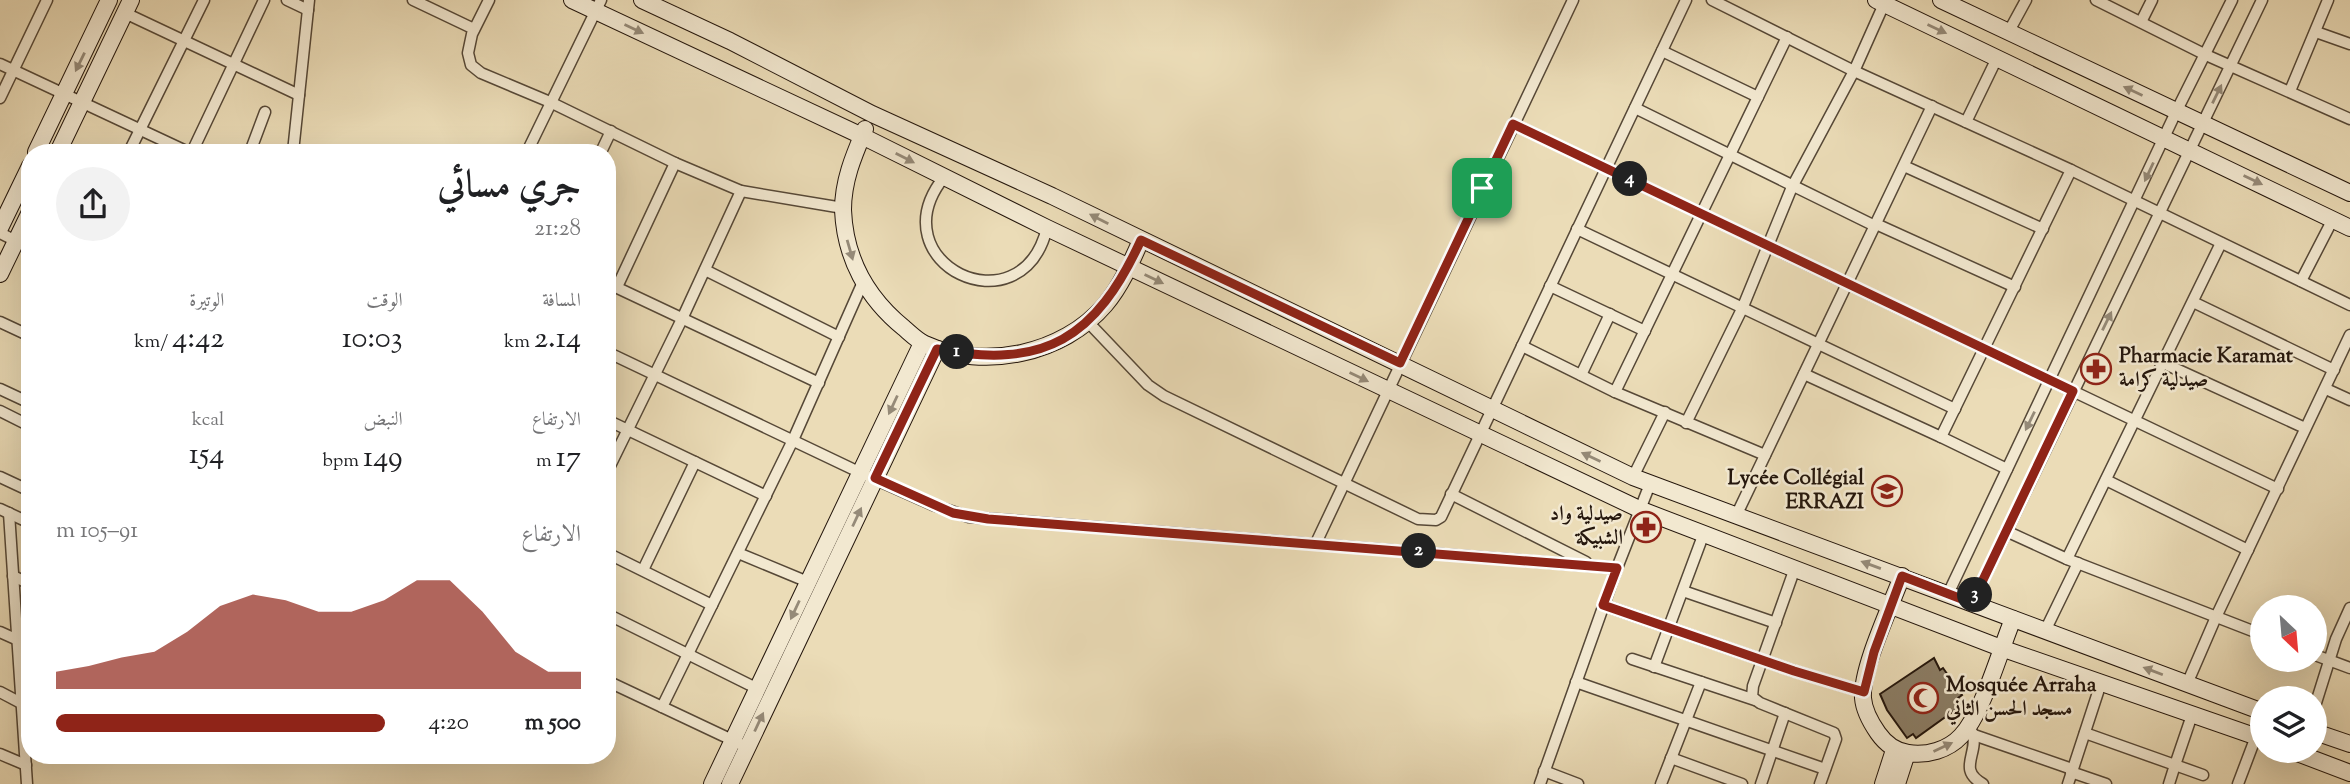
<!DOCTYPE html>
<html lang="ar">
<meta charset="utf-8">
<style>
body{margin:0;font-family:"Sorts Mill Goudy",Amiri,serif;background:#f2f2f2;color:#202124;direction:rtl;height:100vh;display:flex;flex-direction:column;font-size:26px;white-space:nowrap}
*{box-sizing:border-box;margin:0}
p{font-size:23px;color:#757577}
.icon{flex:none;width:38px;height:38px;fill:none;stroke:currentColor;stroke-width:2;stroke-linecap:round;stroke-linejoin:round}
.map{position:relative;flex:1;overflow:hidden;direction:ltr}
.side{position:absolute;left:21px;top:144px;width:595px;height:620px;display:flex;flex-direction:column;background:#fff;border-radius:28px;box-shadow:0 7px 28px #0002;direction:rtl}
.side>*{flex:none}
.needle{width:46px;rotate:154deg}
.fabs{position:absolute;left:2250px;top:595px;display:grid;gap:14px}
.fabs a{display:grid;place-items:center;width:77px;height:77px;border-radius:50%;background:#fff;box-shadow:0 7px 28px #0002;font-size:35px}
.pin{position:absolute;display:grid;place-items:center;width:60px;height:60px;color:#fff;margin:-30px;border-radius:14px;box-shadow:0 4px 10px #0006}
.km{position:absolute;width:35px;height:35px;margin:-18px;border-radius:50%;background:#222;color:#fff;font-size:19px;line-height:35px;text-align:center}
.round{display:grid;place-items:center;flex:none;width:74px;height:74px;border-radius:37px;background:#f2f2f2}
.head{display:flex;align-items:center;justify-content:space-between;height:119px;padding:0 35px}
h1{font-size:38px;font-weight:600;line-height:52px}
.stats{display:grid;grid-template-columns:repeat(3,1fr);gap:10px;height:119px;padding:7px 35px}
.stats div{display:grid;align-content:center}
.stats b{font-size:30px;font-weight:600}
.stats small{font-size:19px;font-weight:400}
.stats p{font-size:19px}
.chart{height:196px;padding:14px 35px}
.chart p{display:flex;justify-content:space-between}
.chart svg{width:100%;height:126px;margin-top:7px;fill:#8f2418;opacity:.7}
ul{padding:0 35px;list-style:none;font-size:23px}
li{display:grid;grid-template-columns:112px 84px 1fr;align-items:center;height:52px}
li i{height:18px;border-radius:9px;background:#8f2418}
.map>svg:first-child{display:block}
.building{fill:#8b7d65;stroke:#24160c;stroke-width:2}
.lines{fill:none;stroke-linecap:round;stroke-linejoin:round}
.street-casing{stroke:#564837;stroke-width:13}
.secondary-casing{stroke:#24160c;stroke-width:18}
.street{stroke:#f2e8d0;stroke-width:10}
.secondary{stroke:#f2e8d0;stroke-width:16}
.oneway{fill:#958a78}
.route-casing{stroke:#fff;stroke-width:14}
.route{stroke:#8f2418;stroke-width:9}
.labels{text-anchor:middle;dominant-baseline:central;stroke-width:5;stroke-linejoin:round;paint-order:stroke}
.poi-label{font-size:21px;font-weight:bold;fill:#24160c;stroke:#f2e8d0;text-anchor:start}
</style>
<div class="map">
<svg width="2350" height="784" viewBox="0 0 2350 784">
<rect width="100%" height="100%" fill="#ebdcb7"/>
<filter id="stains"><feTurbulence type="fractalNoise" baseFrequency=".00286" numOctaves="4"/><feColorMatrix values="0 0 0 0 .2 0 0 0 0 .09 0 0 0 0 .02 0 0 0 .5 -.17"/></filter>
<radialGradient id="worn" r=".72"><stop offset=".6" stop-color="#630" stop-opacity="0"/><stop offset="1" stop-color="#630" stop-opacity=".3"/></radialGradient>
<path class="building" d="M1934,658l6,12 3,-2 19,27 -4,3 4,7 -46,33 -3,-4 -6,4 -20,-28 -7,-16z"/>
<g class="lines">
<g class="street-casing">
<g id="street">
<path d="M287,0l21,10"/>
<path d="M413,0l61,29"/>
<path d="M489,0l-17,34 -4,19 3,12 10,8 69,29 125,61 66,28 102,17"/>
<path d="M1712,0l142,71 217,99 279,135"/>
<path d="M2096,0l110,55 144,64"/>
<path d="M125,13l174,82"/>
<path d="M2141,22l11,-22"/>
<path d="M2316,32l34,12"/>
<path d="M2008,33l18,-33"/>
<path d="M1662,51l96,46"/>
<path d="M0,64l188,88"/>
<path d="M1855,69l29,-65"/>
<path d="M2290,91l38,-91"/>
<path d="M0,98l47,-98"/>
<path d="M1635,108l240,118"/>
<path d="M1966,122l31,-64"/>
<path d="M1513,124l765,365"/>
<path d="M129,152l75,-152"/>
<path d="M192,152l72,-152"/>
<path d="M250,152l15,-40"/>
<path d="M293,152l16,-152"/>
<path d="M527,152l74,-152"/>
<path d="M601,152l10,-21"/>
<path d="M1904,166l139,63"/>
<path d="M944,177c-68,86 77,156 103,51"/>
<path d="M1876,224l139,63"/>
<path d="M1577,229l378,180"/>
<path d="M0,233l30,15"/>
<path d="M705,270l134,67"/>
<path d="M2301,281l32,-62"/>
<path d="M607,283l212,100"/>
<path d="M1550,286l95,45"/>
<path d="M617,287l58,-124"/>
<path d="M2193,302l141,68"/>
<path d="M0,322l30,14"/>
<path d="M1088,322l60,63 16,11 254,123 18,1 5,-3 245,-517"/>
<path d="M1522,346l93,46 150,63"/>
<path d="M607,352l254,121 72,32 36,12 648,51"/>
<path d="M2163,363l142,65"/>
<path d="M1804,374l137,63"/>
<path d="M1581,375l29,-61"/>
<path d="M0,389l30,14"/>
<path d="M2326,389l24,11"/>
<path d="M1615,392l172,-355"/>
<path d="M0,411l30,15"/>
<path d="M607,420l159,76"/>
<path d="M1686,423l56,-114 50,-122 62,-116"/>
<path d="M2007,469l-66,-32 130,-267"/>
<path d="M607,472l75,-153 59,-128"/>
<path d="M0,477l30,14"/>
<path d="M1633,477l32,-65"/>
<path d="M2106,480l142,70"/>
<path d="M1451,494l135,68"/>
<path d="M0,509l30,14"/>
<path d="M9,513l18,271"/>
<path d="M1736,516l196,-410"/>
<path d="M2006,531l61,28 196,76"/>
<path d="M1316,543l257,-543"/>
<path d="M607,553l105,52"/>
<path d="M738,553l70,29"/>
<path d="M2067,559l154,-316"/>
<path d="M1795,568l-42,118 -1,11 8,6 74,30 2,6 -16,45"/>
<path d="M643,570l52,-108"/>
<path d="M13,576l17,8"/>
<path d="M1683,591l93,32"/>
<path d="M1948,594l228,-482 56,-112"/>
<path d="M1972,603l290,-603"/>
<path d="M1603,605l191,66 70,21"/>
<path d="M607,614l151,75"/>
<path d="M2045,631l33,-68"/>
<path d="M0,632l20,9h10"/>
<path d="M2315,655l35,13"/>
<path d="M1632,659l123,41"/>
<path d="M1654,667l50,-134"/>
<path d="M607,681l140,66"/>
<path d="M1576,682l249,87"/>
<path d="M2187,684l29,-67 134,-282"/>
<path d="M0,692l21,11"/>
<path d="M2315,706l21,-67 14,-31"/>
<path d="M662,707l131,-267 70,-158"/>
<path d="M2192,715l-17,50 28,10"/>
<path d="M1972,732c8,21 -16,37 11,52"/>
<path d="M2085,733l90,32 -6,19"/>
<path d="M1974,735l98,34"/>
<path d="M0,754l26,11"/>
<path d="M1671,758l71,26"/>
<path d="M1544,771l34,13"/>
<path d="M2071,772l35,12"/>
<path d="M1540,784l77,-216 33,-84"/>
<path d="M1661,784l40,-102"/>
<path d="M1761,784l24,-71"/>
<path d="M2068,784l33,-101"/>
<path d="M2238,784l25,-66"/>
</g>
</g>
<g class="secondary-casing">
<g id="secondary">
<path d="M572,0l290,136 185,92 592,281 362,139 262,91"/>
<path d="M642,0l88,41 142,73 180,82 581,281 630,235"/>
<path d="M1876,0l474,228"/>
<path d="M1941,0l409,193"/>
<path d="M865,129c-11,26 -22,51 -22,81 2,48 24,88 61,118 7,6 14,13 21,16 59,27 138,10 180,-39 16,-19 26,-42 36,-65"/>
<path d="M36,152l73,-152"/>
<path d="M58,152l73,-152"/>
<path d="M0,228l30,-62"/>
<path d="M0,274l30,-62"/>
<path d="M1902,576c-11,30 -41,92 -39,122 1,13 8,25 15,35 7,10 17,18 30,20 19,3 40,-3 53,-17 22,-23 39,-86 52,-117"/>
<path d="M2315,732l35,12"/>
<path d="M2292,751l58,22"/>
<path d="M712,784l210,-441"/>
<path d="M730,784l207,-435"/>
<path d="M1883,784l11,-34"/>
<path d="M1897,784l10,-31"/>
</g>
</g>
<use href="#street" class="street"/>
<use href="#secondary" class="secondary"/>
</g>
<defs><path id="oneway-solid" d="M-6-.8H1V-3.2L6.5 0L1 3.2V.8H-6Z" transform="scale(1.75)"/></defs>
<g class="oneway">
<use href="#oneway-solid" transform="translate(634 29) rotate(25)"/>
<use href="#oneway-solid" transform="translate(1937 29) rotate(25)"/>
<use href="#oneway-solid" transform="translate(80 62) rotate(116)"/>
<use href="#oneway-solid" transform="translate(2133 91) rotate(-155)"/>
<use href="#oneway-solid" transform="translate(2217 94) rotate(-64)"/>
<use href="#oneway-solid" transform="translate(905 158) rotate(27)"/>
<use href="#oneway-solid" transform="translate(2149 172) rotate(115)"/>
<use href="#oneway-solid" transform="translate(2253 180) rotate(26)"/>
<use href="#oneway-solid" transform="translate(1099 219) rotate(-153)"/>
<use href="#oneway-solid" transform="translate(850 250) rotate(74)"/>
<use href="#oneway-solid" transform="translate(1154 279) rotate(26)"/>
<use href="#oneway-solid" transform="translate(2107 321) rotate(-64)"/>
<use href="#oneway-solid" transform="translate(1359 377) rotate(26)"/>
<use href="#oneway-solid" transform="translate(893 405) rotate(115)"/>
<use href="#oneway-solid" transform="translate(2030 421) rotate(116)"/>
<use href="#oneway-solid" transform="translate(1591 457) rotate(-155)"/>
<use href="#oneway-solid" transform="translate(857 517) rotate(-65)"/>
<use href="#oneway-solid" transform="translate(1871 565) rotate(-160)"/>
<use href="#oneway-solid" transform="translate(795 610) rotate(115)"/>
<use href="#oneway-solid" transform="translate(2153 671) rotate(-159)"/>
<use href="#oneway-solid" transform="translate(759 722) rotate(-65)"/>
<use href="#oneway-solid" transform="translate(1943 747) rotate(-25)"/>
</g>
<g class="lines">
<g class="route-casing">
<path id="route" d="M1513,124l560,267 -101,212 -70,-27 -28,76 -10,40 -70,-21 -191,-66 14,-37 -629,-49 -35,-6 -78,-35 62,-129c108,21 159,-11 204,-109l259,123z"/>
</g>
<use href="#route" class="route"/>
</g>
<defs>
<g id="pharmacy-ring" transform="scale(1.575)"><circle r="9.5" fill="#f2e8d0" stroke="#8f2418" stroke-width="1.5"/><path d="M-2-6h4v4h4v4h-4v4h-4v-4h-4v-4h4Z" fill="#8f2418"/></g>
<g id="school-ring" transform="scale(1.575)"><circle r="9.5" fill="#f2e8d0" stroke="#8f2418" stroke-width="1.5"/><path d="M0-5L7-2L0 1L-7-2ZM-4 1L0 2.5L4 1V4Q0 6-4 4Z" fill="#8f2418"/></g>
<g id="mosque-ring" transform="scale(1.575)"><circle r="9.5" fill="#f2e8d0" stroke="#8f2418" stroke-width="1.5"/><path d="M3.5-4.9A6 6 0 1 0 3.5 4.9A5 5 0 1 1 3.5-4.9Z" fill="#8f2418"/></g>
</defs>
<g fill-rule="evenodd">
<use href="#pharmacy-ring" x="2096" y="369"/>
<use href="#school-ring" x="1887" y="491"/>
<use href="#pharmacy-ring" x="1646" y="527"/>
<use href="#mosque-ring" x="1923" y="698"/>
</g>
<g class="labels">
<g class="poi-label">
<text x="2119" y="357">Pharmacie Karamat<tspan x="2119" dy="24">صيدلية كرامة</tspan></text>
<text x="1864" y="479" text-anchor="end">Lycée Collégial<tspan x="1864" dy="24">ERRAZI</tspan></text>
<text x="1623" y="515" text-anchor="end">صيدلية واد<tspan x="1623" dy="24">الشبيكة</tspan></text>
<text x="1946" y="686">Mosquée Arraha<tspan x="1946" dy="24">مسجد الحسن الثاني</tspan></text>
</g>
</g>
<rect width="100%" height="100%" filter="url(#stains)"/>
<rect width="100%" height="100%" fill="url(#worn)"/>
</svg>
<div class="fabs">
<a><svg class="needle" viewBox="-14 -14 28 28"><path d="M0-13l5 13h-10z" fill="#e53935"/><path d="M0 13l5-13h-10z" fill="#757577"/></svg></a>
<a><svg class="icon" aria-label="layers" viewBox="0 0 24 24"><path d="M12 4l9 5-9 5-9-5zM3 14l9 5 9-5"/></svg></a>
</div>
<div class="pin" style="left:1482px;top:188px;background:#1e9e55"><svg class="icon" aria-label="arrive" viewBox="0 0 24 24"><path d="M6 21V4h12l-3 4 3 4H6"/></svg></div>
<b class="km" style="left:957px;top:352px">1</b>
<b class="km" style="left:1419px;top:551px">2</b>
<b class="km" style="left:1975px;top:595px">3</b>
<b class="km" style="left:1630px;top:179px">4</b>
<section class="side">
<div class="head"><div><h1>جري مسائي</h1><p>21:28</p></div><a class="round"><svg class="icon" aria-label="share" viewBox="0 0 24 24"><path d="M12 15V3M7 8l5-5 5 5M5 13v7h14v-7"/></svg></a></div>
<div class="stats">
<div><p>المسافة</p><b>2.14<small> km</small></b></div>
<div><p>الوقت</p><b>10:03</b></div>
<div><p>الوتيرة</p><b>4:42<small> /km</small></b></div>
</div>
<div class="stats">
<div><p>الارتفاع</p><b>17<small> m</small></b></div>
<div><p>النبض</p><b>149<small> bpm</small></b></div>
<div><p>kcal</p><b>154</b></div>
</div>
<div class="chart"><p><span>الارتفاع</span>91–105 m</p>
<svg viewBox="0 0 160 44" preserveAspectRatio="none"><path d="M0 44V38L10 36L20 33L30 31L40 24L50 15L60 11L70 13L80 17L90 17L100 13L110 6L120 6L130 17L140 31L150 38L160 38V44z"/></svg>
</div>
<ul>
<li><b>500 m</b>4:20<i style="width:100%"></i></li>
</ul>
</section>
</div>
